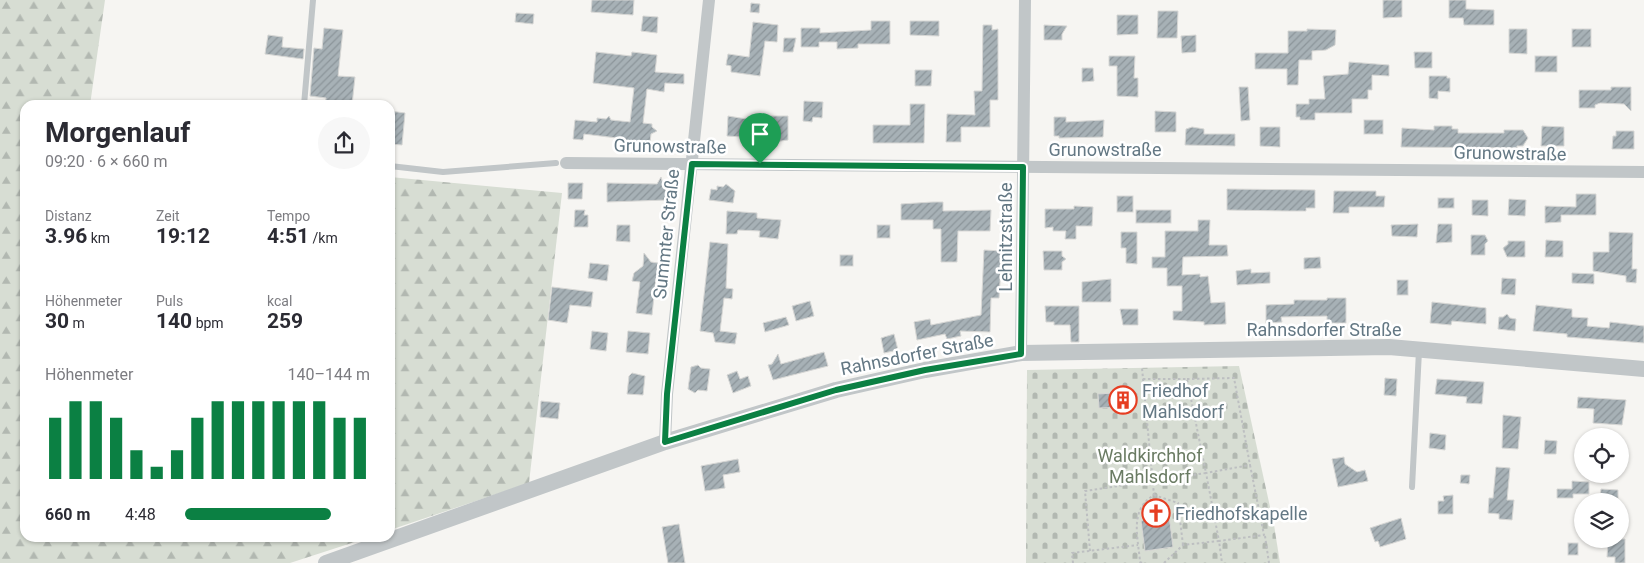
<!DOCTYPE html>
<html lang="de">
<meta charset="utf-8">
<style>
body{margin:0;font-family:Roboto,sans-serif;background:#f7f7f7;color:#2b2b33;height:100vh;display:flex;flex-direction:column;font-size:19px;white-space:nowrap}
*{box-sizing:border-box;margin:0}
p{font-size:16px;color:#7c7c81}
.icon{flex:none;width:28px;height:28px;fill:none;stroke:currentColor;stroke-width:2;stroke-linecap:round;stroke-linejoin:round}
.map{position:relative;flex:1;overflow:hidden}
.drawer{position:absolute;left:20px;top:100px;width:375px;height:442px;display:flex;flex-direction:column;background:#fff;border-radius:15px;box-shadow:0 1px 4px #0004}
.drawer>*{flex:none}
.controls{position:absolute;left:1574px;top:428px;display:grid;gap:10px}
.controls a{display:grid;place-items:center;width:55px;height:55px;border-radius:50%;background:#fff;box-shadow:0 1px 4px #0004;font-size:25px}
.pin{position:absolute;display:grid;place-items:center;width:42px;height:42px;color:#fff;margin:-51px -21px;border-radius:50% 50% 50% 0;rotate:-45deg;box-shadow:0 0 5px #0007}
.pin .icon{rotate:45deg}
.round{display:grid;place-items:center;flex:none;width:52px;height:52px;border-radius:26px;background:#f7f7f7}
.headline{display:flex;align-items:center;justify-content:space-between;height:85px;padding:0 25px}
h1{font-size:28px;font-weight:700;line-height:38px}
.stats{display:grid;grid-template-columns:repeat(3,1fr);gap:8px;height:85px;padding:5px 25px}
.stats div{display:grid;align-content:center}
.stats b{font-size:21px;font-weight:700}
.stats small{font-size:14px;font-weight:400}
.stats p{font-size:14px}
.chart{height:140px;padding:10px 25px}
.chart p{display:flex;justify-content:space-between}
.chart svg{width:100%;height:90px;margin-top:5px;stroke:#0b8043;stroke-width:6}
ul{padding:0 25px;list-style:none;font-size:16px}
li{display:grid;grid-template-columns:80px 60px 1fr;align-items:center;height:38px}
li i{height:12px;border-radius:6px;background:#0b8043}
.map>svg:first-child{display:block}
.forest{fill:url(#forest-firs)}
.cemetery{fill:url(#cemetery-stones)}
.building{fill:url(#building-hatch);stroke:#d7d7d5}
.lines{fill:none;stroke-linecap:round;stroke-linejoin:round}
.path{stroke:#bdbfc1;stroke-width:2;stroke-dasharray:2.5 2.5;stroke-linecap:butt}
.service{stroke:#c1c6c8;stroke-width:6}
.minor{stroke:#c1c6c8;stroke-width:12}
.tertiary{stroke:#c1c6c8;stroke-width:16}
.route-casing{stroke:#fff;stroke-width:10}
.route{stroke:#0b8043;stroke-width:6}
.labels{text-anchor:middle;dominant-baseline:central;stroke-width:5;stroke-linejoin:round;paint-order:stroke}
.street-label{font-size:18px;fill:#647884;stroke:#fff}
.poi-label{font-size:18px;fill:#647884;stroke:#fff;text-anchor:start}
.park-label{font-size:18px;fill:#6a7b63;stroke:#fff}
</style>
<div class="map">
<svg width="1644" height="563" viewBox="0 0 1644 563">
<defs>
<pattern id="forest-firs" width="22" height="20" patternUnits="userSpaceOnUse" patternTransform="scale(1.25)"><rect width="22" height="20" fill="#d7ddd3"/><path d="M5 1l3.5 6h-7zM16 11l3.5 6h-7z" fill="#b2b8b1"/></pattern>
<pattern id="cemetery-stones" width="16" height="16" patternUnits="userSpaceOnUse" patternTransform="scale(1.25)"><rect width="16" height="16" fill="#d7ddd3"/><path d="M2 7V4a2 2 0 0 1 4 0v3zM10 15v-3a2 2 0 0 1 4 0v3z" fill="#b2b8b1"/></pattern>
<pattern id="building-hatch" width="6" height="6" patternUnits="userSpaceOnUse" patternTransform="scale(1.25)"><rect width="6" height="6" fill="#a7b1b6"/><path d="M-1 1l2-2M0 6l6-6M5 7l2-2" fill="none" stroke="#8c959a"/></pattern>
</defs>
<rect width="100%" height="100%" fill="#f6f5f2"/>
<g class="forest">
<path d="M0,0h105l-15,105h-65v433h342l-77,25h-290z"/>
<path d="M390,177l172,16 -33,290 -139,47z"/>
</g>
<path class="cemetery" d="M1239,366l35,159 6,38h-254l1,-193z"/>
<g class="building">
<path d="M592,0h42l-1,15 -42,-3z"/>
<path d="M1383,0h19v17l-19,1z"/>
<path d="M1449,0h17v9l28,1v15h-30l-1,-7h-14z"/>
<path d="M751,3l9,1 -1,9 -9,-1z"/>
<path d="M1158,11h20l-1,27h-20z"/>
<path d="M516,13l18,1 -1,10 -18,-2z"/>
<path d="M1117,15h21v19l-21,1z"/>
<path d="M643,16l15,1 -1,16 -16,-2z"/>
<path d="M871,21h19v23h-32v4l-21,1v-7h-18v5h-18v-19h19v5l51,-3z"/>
<path d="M910,21h29v15l-29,-1z"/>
<path d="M753,22l25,3 -1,17 -12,-1 -5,35 -29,-4v-6l-5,-1 2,-11 21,3z"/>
<path d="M983,25h9v5l6,-1v71h-8v27h-29v15h-15l1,-28 28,1 -1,-24h8z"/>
<path d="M1044,25l23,1 -5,8v6h-18z"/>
<path d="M324,28l19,2 -5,46 17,1 -3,28h-27l1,-7 -16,-2 4,-48 8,1z"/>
<path d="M1307,29l29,1 -1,15 -9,5 -14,1v9h-13l-1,25h-11v-16h-32v-16h33v-22h19z"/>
<path d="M1509,29h18v25l-18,-1z"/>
<rect x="1572" y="29" width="19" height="18"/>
<path d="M268,35l15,2 -1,10 22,2 -1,10 -38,-5z"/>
<path d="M1196,35v17l-14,1 -1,-17z"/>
<path d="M784,38h12l-3,14h-10z"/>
<path d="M596,52l35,4 1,-4 25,3 -2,17 29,2v10l-19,-1 -1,9 -17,-3 -4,34 9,1v3l5,4 -6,3 -1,9 -34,-2 1,-3 -33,-4 -1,6 -10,-1 2,-19 22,2v-4l9,1 3,-3 2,4 19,2 4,-34 -41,-5z"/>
<path d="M1414,52h18v16h-17z"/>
<path d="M1109,56h26l-1,22h4v19l-21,-1v-30h-8z"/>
<rect x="1535" y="56" width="22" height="16"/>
<path d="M1349,62l40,3v11l-17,-1v15h-4v9h-16v14h-37v7h-15v-3h-4v-13h13v-5h16l-2,-23 25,-2z"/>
<path d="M1082,68h11l1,13 -12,1z"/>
<path d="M915,70h17l-1,16h-16z"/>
<path d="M1429,76h18v2h3v14l-12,-1v8l-9,-1z"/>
<path d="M1239,87h9l2,33 -9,1z"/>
<path d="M1611,87h20v24l-7,-7 -24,-1 -5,2v3h-16v-18h32z"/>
<path d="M804,101l19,1 -1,16 -9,-1 -1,5 -9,-1z"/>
<path d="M910,104h15l-1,39h-51v-18h37z"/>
<path d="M390,111l15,2 -3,32 -12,-1z"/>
<path d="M1155,111l21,1v20h-21z"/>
<path d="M728,116l31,5v-5h29v24l-21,3v-3l-7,-2 -33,-2z"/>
<path d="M1054,117h12v5l38,-2 -1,17 -44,1v-2h-5z"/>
<rect x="1364" y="120" width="19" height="14"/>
<path d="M1434,126h18v3h6v4h46v-3h19l5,8 -5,8h-6v2l-116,-1 1,-19 32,2z"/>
<path d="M1542,126l22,1v19h-23z"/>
<path d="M1192,127l12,2v5h31v12l-50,-1 1,-16z"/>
<path d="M1260,127h20v20l-20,-1z"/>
<path d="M1616,131h18v18h-22l1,-13h3z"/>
<path d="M661,177l2,7h3v16l-59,2v-19l50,1z"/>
<path d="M568,183h15l-1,16h-14z"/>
<path d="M726,184l9,7 -2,12 -24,-3 2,-11 6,1v-4l6,1z"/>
<path d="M1227,189l88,1v18h-9v3h-20l-59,-1z"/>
<path d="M1334,191h42v5h9l-1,11h-35v6h-16z"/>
<path d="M1576,194h20v21h-35v7l-16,1v-17l31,1z"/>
<rect x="1117" y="196" width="16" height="16"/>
<rect x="1438" y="198" width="16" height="10"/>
<path d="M1509,199l17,1 -1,16 -17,-1z"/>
<path d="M1472,200h16v16l-16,-1z"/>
<path d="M933,202h10v9l48,-1 -1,21h-32l-1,31h-16v-33h-8v-9h-32v-16z"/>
<path d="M1074,206l19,1 -1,19h-16v13h-11l1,-8h-13v-4l-8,1v-19h29z"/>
<path d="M575,210h10l-1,5h4v12h-14z"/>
<rect x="1136" y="210" width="35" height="13"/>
<path d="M727,211l30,2v5l24,2 -3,19 -19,-2 1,-6 -22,-1 -1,4h-11z"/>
<path d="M1198,220h12l-1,25h18l1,11 -45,1 -1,18 18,-1v3l8,-1 3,27 14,-1 1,22 -22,1v-3l-31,-2v-9h9v-25h-15v-18h-15v-11h13v-26h33z"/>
<path d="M1418,224l-1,13 -25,-1 -1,-11z"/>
<path d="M1438,224h14v18l-16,1z"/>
<path d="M617,225h13v17l-14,-1z"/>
<rect x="877" y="225" width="13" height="13"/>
<path d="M1121,232h16v32l-11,-1v-15h-5z"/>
<path d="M1609,232l24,1 -1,36h5l-1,14 -10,-1v-6l-33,-5v-19h16z"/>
<path d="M1471,235h14l3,6 -3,3v11h-14z"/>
<path d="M1546,240l17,1v16h-18z"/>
<path d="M1508,241h17v16h-18l-4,-9 5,-4z"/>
<path d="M710,242l18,2 -2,44 7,1 -1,10 -8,-1 -4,33 17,2 -2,11 -20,-2 -2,-9 -13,-2z"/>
<path d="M984,250l18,1 -3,47h-8l-1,34 -30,-1 1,5 -14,3 -2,-5 -28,6 -3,-18 16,-3 1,6 50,-10z"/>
<path d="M1043,251h19v5l4,3 -4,3v8h-18z"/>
<path d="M644,253l7,9 7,1 -1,8 3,4 -4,3 -4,37 -16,-2 4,-31 -8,-1 2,-8 9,-7z"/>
<rect x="840" y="255" width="13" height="11"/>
<path d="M1320,257l1,11 -17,1v-11z"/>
<path d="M590,263l19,2 -2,16 -19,-3z"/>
<path d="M1251,269v4l19,-1v11l-33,2 -1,-14z"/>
<path d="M1572,273l22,1v10l-22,-1z"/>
<path d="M1502,278l14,1 -1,16 -14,-1z"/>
<path d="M1111,279v23h-29v-20z"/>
<rect x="1397" y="280" width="11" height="15"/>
<path d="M552,287l41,5 -2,15 -21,-2 -3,18 -19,-3z"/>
<path d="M1327,298h19v25h-19v-7l-46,1 1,5 -16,1v-18l28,-1v-4h33z"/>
<path d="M810,301l4,15 -18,5 -4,-15z"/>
<path d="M1432,302l54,6v16l-34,-3 -1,4 -21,-2z"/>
<path d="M1536,305l36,4v8l16,1 -1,8 22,2 1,-6 34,4v17l-77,-6v-3l-34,-3z"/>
<path d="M1045,306h34v36h-8l-1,-17h-16v-3h-8z"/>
<path d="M1120,309h18v16h-15z"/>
<path d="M1507,314l3,4 6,1 -1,12 -17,-2 1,-12h4z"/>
<path d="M786,317l3,8 -24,7 -2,-9z"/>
<path d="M592,331l16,2 -2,18 -16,-2z"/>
<path d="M628,331l22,2 -2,21 -22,-2z"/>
<path d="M894,334l4,16 -14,3 -3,-15z"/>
<path d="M824,352l4,14 -55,14 -5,-15 4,-1 6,-10 3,10z"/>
<path d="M698,365l3,3 9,1 -3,22 -9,-1 -3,3 -7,-4 3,-22z"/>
<path d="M737,371l3,8 8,-3 3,10 -18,7 -6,-18z"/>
<path d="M632,373l13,3 -2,19 -16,-1 2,-18z"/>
<path d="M1385,378l12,1 -1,17 -12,-1z"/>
<path d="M1437,379l47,3 -2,22 -16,-1 1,-6 -32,-3z"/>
<path d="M1129,392l1,15 -31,1 -1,-14z"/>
<path d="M1578,397l48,3 -4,25 -29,-2 1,-14 -17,-1z"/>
<path d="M541,401l19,2 -2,16 -18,-2z"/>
<path d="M1503,415l18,2 -3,32 -16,-1z"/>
<path d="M1430,433l16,2 -1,15 -16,-2z"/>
<path d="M1545,440l12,1 -1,13h-12z"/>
<path d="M1344,457l1,7 12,8 8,-2 3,11 -30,6 -6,-28z"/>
<path d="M738,459l2,13 -17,3 2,13 -20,3 -4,-25z"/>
<path d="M1496,467l14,1 -3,32h7l-2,20 -13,-1v-5l-11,-1 1,-15h4z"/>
<path d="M1461,475h9l-1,9 -9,-1z"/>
<path d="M1572,481l17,1v12h-16v4h-16v-9h15z"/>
<path d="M1601,489l17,1v9l-18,-1z"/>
<path d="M1453,495v19h-15v-13h6l-1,-5z"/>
<path d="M1154,503l9,7 1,5h5l4,32 -28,4 -4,-30 8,-4 -1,-5z"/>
<path d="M1401,518l5,21 -26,8 -2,-6 -3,1 -5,-14z"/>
<path d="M679,524l6,39h-17l-6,-36z"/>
<path d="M1608,539h17v24h-10v-6h-8z"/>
<rect x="1568" y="543" width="10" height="12"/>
</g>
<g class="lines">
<g class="path">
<path d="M1187,379l47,-1 16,87"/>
<path d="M1250,465l14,70 -45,6 -13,-68z"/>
<path d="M1154,495l24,8 5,42"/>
<path d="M1265,536l4,27"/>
<path d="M1090,551l-5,-60 121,-18 -19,-94h-44"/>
<path d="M1073,563l-1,-10 66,-8"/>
<path d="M1142,563l-2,-1c-2,-26 -11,-52 14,-67l-12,-127"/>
<path d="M1164,563l19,-18 36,-4 3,22"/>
</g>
<g class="service">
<path d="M304,105l9,-105"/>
<path d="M390,166l53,6 113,-9"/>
<path d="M1412,487l7,-136"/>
</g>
<g class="minor">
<path d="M566,163l1078,9"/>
<path d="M1021,353l4,-353"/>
<path d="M665,442l2,-48 42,-394"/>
</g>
<path class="tertiary" d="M326,563l339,-121 171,-52 89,-20 96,-17 368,-6 255,22"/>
</g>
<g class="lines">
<g class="route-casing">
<path id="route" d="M692,164l331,3 -2,187 -96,16 -89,20 -171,52 2,-48z"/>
</g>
<use href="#route" class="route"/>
</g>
<defs>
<g id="building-ring" transform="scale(1.4375)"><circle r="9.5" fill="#fff" stroke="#e63e22" stroke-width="1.5"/><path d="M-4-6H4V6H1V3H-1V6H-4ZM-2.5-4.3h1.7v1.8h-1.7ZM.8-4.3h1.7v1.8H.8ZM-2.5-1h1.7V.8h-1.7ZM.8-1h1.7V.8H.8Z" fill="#e63e22"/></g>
<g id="church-ring" transform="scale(1.4375)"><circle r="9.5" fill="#fff" stroke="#e63e22" stroke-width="1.5"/><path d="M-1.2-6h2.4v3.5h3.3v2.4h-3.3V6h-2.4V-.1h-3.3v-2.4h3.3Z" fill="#e63e22"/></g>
</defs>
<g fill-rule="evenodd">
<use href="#building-ring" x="1123" y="400"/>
<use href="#church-ring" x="1156" y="513"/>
</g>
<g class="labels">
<g class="street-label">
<text transform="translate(670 146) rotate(1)">Grunowstraße</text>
<text x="1105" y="149">Grunowstraße</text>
<text transform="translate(1510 153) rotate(1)">Grunowstraße</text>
<text transform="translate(666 234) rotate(-84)">Summter Straße</text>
<text transform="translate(1005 237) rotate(-90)">Lehnitzstraße</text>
<text x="1324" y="329">Rahnsdorfer Straße</text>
<text transform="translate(917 354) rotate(-11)">Rahnsdorfer Straße</text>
</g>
<g class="poi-label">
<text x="1142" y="390">Friedhof<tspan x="1142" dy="21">Mahlsdorf</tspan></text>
<text x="1175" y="513">Friedhofskapelle</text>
</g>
<g class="park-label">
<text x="1150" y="455">Waldkirchhof<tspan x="1150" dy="21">Mahlsdorf</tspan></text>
</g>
</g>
</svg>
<div class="controls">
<a><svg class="icon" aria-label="locate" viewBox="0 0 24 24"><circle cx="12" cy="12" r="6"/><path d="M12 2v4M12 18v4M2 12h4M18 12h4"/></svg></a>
<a><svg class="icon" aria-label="layers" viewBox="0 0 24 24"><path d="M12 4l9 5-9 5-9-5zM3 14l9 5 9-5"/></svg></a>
</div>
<div class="pin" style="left:760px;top:164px;background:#1e9e55"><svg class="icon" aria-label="arrive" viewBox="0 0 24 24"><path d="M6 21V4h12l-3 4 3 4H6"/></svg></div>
<section class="drawer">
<div class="headline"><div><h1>Morgenlauf</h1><p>09:20 · 6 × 660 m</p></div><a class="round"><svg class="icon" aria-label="share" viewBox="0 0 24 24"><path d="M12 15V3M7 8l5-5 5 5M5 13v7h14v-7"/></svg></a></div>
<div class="stats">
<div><p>Distanz</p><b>3.96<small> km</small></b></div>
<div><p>Zeit</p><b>19:12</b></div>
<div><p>Tempo</p><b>4:51<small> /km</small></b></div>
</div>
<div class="stats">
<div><p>Höhenmeter</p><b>30<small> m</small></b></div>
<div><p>Puls</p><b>140<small> bpm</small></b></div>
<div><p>kcal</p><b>259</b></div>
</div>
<div class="chart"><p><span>Höhenmeter</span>140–144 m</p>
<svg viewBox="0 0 160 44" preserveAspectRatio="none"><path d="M5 44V14M15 44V6M25 44V6M35 44V14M45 44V30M55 44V38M65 44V30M75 44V14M85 44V6M95 44V6M105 44V6M115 44V6M125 44V6M135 44V6M145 44V14M155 44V14"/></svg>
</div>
<ul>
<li><b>660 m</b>4:48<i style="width:79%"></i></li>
</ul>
</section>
</div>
